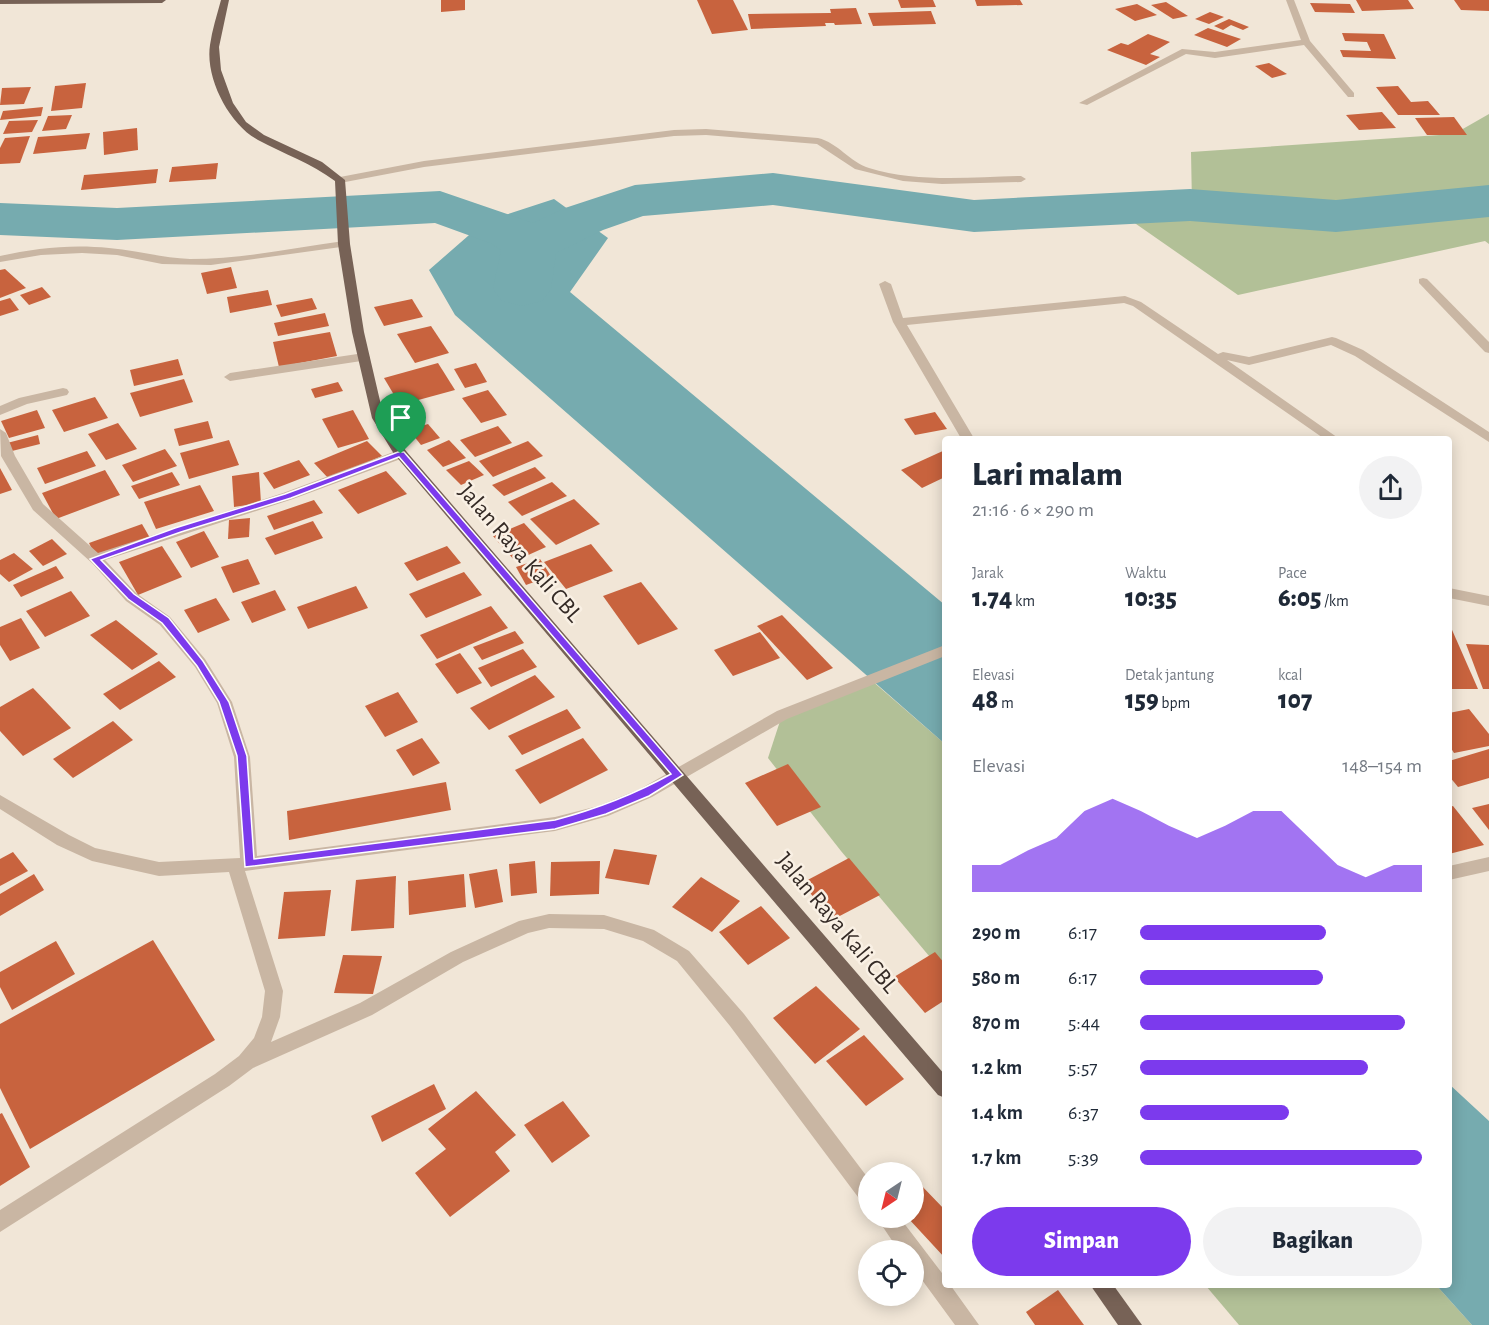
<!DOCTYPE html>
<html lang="id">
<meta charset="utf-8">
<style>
body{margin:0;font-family:"Alegreya Sans",sans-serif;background:#f2f2f3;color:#1f2937;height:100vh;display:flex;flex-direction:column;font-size:22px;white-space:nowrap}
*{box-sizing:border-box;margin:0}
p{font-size:20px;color:#747a83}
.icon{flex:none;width:33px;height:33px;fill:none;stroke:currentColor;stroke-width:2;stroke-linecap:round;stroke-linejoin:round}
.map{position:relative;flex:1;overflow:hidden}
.details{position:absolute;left:942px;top:436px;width:510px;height:852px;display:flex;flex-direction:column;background:#fff;border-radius:6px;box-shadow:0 3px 15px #0003}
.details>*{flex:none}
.needle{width:39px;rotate:215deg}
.buttons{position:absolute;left:858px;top:1162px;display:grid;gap:12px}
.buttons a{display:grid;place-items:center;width:66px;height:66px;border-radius:50%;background:#fff;box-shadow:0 3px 15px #0003;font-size:30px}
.pin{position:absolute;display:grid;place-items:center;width:51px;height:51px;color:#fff;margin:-62px -26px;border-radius:50% 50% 50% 0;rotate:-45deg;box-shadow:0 0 6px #0007}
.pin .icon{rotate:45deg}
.round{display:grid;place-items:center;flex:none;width:63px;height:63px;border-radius:32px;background:#f2f2f3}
.summary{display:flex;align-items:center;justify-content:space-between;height:102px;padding:0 30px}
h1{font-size:33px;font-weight:800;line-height:45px}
.metrics{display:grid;grid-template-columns:repeat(3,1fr);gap:9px;height:102px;padding:6px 30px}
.metrics div{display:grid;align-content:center}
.metrics b{font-size:26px;font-weight:800}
.metrics small{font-size:16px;font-weight:400}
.metrics p{font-size:16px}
.chart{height:168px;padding:12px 30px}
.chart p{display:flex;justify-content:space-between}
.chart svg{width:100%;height:108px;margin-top:6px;fill:#7c3aed;opacity:.7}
.action{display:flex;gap:12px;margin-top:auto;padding:12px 30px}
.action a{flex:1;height:69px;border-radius:36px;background:#7c3aed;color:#fff;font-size:24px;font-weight:800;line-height:69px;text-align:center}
.action a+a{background:#f2f2f3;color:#1f2937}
ul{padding:0 30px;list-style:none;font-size:20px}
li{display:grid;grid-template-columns:96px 72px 1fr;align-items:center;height:45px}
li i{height:15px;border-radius:8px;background:#7c3aed}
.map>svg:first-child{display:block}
.green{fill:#b2c097}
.water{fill:#76abaf}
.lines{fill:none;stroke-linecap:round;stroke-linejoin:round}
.river{fill:#76abaf;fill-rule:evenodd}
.building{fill:#c8633e}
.minor{fill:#c9b6a3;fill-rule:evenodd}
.major{fill:#776256;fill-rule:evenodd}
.route{fill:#7c3aed;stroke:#fff;stroke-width:1.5;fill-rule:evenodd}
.labels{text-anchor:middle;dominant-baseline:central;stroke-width:5;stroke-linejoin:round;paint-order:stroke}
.street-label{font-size:24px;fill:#342a25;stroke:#f9f0e4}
</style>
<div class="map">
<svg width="1489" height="1325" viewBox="0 0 1489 1325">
<rect width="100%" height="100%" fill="#f1e6d7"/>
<g class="green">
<path d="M1489,114v130l-4,-3 -247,54 -122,-85 76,-5 -1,-53 263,-18z"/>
<path d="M871,680l74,64v231l-104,-124 -73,-93 14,-43z"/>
<path d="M1206,1286h231l35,39h-233z"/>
</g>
<g class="water">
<path d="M554,199l54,39 -38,54 375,313v139l-490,-429 -26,-45 55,-48z"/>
<path d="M1449,1084l40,37v204h-17l-35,-39h12z"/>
</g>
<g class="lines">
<path class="river" d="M773,173l201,27 216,-11 146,11 153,-15v32l-153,15 -146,-11 -216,11 -201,-27 -130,11 -40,14 -47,23 -5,36 -9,12 -20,5 -20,-5 -9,-12 8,-39 -11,-7 -55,-20 -318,17 -117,-5v-32l117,5 323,-17 93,32 32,-15 70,-23z"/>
</g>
<g class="building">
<path d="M441,0h24v10l-24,2z"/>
<path d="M697,0h36l15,30 -36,4z"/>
<path d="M898,0h35l3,7 -35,1z"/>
<path d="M975,0h45l3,5 -46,1z"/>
<path d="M1356,0h52l6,9 -52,2z"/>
<path d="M1454,0h35v11l-28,-1z"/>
<path d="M1166,2l22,14 -15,3 -22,-14z"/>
<path d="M1310,3l40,1 5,9 -40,-1z"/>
<path d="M1137,4l20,11 -22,6 -20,-12z"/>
<path d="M856,8l6,16 -27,1 -1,-2h-9l1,3 -75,3 -3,-15 83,-1 -1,-4z"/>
<path d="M931,11l5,13 -63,2 -5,-13z"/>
<path d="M1210,12l14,5 -15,7 -14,-5z"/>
<path d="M1229,19l20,8 -6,3 -12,-5 -8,5 -9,-4z"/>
<path d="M1208,28l33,11 -14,8 -33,-12z"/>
<path d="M1342,33l42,1 12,25 -53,-2 -3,-7 31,1 -4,-9 -22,-1z"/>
<path d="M1148,34l22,8 -20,12 10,3 -14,8 -39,-15 14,-7 7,2z"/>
<path d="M1269,63l18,11 -15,4 -17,-12z"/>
<path d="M86,83l-4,25 -31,3 4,-25z"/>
<path d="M1398,86l13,16 17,-1 12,14h-42l-22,-28z"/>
<path d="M31,87l-7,17 -24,1 2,-17z"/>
<path d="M43,107l-2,9 -41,4 3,-9z"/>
<path d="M1382,112l14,16 -37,2 -13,-15z"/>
<path d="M72,115l-6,14 -24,2 6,-15z"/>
<path d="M1454,117l13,18h-40l-12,-17z"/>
<path d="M38,120l-6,12 -29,2 6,-13z"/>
<path d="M137,128l1,22 -34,5 -1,-23z"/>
<path d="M90,133l-4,16 -53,5 5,-17z"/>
<path d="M30,136l-10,27 -20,1v-16l5,-10z"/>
<path d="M218,163l-2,16 -47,3 3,-15z"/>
<path d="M158,169l-2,14 -75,7 3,-15z"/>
<path d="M231,267l6,21 -30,6 -6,-21z"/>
<path d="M5,269l21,19 -26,10v-28z"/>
<path d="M42,287l9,10 -22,8 -9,-10z"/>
<path d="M268,290l4,15 -42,8 -3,-16z"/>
<path d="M10,298l9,12 -19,6v-15z"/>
<path d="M312,298l5,11 -36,8 -5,-12z"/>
<path d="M412,299l11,18 -39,9 -10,-19z"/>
<path d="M325,313l4,13 -51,10 -4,-13z"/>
<path d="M431,326l18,27 -34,10 -18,-29z"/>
<path d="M330,332l7,24 -58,11 -6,-25z"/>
<path d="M178,359l5,16 -49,11 -4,-16z"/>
<path d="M438,363l17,27 -55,15 -16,-27z"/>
<path d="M476,363l11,19 -22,6 -11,-19z"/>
<path d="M184,379l9,23 -53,15 -10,-24z"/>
<path d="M338,382l5,9 -28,7 -4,-9z"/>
<path d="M488,390l19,25 -26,8 -19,-25z"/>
<path d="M95,397l13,21 -44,14 -12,-22z"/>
<path d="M37,410l8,18 -36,10 -8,-17z"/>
<path d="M353,410l16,29 -31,9 -16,-29z"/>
<path d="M935,412l12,17 -32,6 -11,-16z"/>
<path d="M208,421l5,17 -34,8 -5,-17z"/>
<path d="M118,423l19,26 -31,11 -18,-26z"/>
<path d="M428,424l12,14 -19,7 -12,-15z"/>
<path d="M498,426l14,17 -37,14 -15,-17z"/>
<path d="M38,435l2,9 -32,8 -1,-9z"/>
<path d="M229,440l10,25 -50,14 -9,-26z"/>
<path d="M449,440l17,18 -23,9 -16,-17z"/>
<path d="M367,441l15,15 -53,23 -15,-16z"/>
<path d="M528,441l15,15 -50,21 -14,-16z"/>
<path d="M165,449l12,17 -44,16 -11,-17z"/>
<path d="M945,450v27l-23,11 -21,-18z"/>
<path d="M87,451l9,15 -51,18 -8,-16z"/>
<path d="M299,460l11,15 -36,14 -11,-16z"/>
<path d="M469,461l15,14 -23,10 -15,-15z"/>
<path d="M535,467l11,11 -42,18 -12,-11z"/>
<path d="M0,468l12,22 -12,4z"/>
<path d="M105,470l15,25 -64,24 -14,-26z"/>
<path d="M386,471l21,23 -49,20 -20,-24z"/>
<path d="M172,472l8,13 -41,14 -8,-13z"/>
<path d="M259,472l2,31 -27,4 -2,-31z"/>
<path d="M552,482l15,14 -45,20 -14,-14z"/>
<path d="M200,485l14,26 -58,18 -12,-27z"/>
<path d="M574,499l26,25 -44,21 -26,-26z"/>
<path d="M314,500l9,13 -49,17 -7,-14z"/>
<path d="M250,518l-1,19 -21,2 1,-19z"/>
<path d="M313,521l10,17 -48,17 -10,-17z"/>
<path d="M524,523l22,24 -31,14 -22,-25z"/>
<path d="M142,524l8,14 -54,19 -7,-14z"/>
<path d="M204,531l15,26 -28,11 -15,-26z"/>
<path d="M52,539l15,15 -24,12 -14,-15z"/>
<path d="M591,544l22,27 -47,18 -22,-27z"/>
<path d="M162,546l20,31 -44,18 -19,-33z"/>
<path d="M447,546l14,17 -44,18 -13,-18z"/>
<path d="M14,553l19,16 -24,13 -9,-8v-14z"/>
<path d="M248,559l12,25 -27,9 -12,-26z"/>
<path d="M540,559l11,17 -25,9 -10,-18z"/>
<path d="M56,566l8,12 -43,19 -8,-12z"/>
<path d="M464,572l18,23 -56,23 -17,-24z"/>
<path d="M641,582l37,47 -40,16 -35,-49z"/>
<path d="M356,586l12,22 -60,21 -11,-22z"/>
<path d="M275,590l11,20 -34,13 -11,-21z"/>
<path d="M71,591l19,25 -45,21 -19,-26z"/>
<path d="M216,598l14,22 -32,13 -14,-23z"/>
<path d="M491,606l17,22 -71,31 -17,-24z"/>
<path d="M782,615l51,53 -26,12 -50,-54z"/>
<path d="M21,618l19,30 -30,13 -10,-16v-18z"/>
<path d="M116,620l42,34 -26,16 -42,-35z"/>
<path d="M1449,623l29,66h-29z"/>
<path d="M515,631l9,12 -42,17 -9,-13z"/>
<path d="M760,632l20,26 -47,18 -19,-26z"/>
<path d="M1466,644l23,1v44h-6z"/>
<path d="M523,649l14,18 -46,20 -13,-19z"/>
<path d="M460,653l22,30 -25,11 -22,-30z"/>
<path d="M159,661l17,16 -56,33 -17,-16z"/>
<path d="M535,675l20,22 -66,33 -19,-22z"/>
<path d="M33,688l38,40 -48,28 -23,-25v-24z"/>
<path d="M398,692l20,30 -33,15 -20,-31z"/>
<path d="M567,709l14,19 -59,27 -14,-19z"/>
<path d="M1469,709l20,25v12l-35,7 -5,-8v-32z"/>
<path d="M113,721l20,19 -60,38 -20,-19z"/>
<path d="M422,738l18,25 -27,13 -17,-26z"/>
<path d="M583,738l25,32 -68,34 -25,-34z"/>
<path d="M1489,749v29l-31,9 -9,-11v-15z"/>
<path d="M788,764l33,43 -44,19 -32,-43z"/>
<path d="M446,782l5,28 -162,30 -2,-29z"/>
<path d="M1489,804v26l-17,-22z"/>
<path d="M1453,806l31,39 -35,9v-47z"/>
<path d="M614,849l43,6 -8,30 -44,-7z"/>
<path d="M13,852l15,19 -28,15v-27z"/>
<path d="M849,858l31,37 -48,25 -30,-37z"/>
<path d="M535,861l2,32 -26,3 -2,-32z"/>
<path d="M600,861l-1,33 -49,2 1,-34z"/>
<path d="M497,869l6,33 -28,6 -6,-34z"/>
<path d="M34,874l10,16 -44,26v-22z"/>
<path d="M464,874l2,33 -57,8 -1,-34z"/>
<path d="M396,876l-2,52 -43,3 5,-51z"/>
<path d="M701,877l39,24 -28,31 -40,-25z"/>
<path d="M331,890l-6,46 -47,3 6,-47z"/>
<path d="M761,906l29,32 -42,27 -29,-33z"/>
<path d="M153,940l62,100 -185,109 -30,-61v-64z"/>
<path d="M56,941l19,33 -63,36 -12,-23v-15z"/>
<path d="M935,952l10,12v36l-20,13 -31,-36z"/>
<path d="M343,955l39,1 -9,38 -39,-1z"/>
<path d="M816,986l44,43 -45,35 -42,-46z"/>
<path d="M864,1035l40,44 -38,27 -40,-45z"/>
<path d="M434,1084l12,25 -64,33 -11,-26z"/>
<path d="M476,1091l40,44 -21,17 15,19 -60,46 -35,-44 31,-24 -18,-20z"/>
<path d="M563,1101l27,35 -38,27 -28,-38z"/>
<path d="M2,1113l28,54 -30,19v-72z"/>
<path d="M919,1183l26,27v48l-37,-40h6v-30z"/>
<path d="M1058,1290l26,35h-49l-9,-13z"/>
</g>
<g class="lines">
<g class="minor">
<path d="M1286,0h8l16,41 44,52v4h-6l-44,-52 -89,13 -29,-4 -99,51 -8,-2 103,-54 33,3 86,-12z"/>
<path d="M706,129l112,9c20,5 32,24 51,30 48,15 103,9 152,8l5,3 -5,3 -79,2 -39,-3 -48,-12 -38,-25 -111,-9 -32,1 -250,31 -84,16 -5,-3 5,-3 84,-16 250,-31z"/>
<path d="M344,241l6,3 -2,2 -137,19 -49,-1 -45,-9 -35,-2 -41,2 -41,7v-6c36,-8 72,-12 109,-8 27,2 53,10 81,11 52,0 103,-11 154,-18z"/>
<path d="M1423,278l4,1 62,63v11l-4,-1 -66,-69v-4z"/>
<path d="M885,281l6,3 12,34 222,-22 16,6 77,52 5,-2 26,5 83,-20 4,1 27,12 126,82v10l-134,-86 -24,-11 -82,20 -22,-5 114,80h-15l-193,-134 -9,-3 -217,22 68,115h-13l-69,-118 -14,-38z"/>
<path d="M364,353l6,4 -2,3 -138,21 -6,-4 6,-4z"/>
<path d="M63,388l4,1 2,3 -2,3 -40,9 -27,11v-9l19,-8z"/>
<path d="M0,429l6,4 9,23 28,48 55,49 185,-60 113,-42h10l2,3 -2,3 -113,42 -188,61 31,33 34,24 35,42 27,43 18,55 7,99 298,-39 43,-11 42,-17 137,-78 168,-66v11l-158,63 -135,78 -44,19 -53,15 -310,40 38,120 -3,26 -9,25 89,-39 91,-51 68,-31 30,-7 55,1 50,15 35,21 55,63 124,164v25l-7,-2 -131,-175 -53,-65 -34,-20 -39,-12 -55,-1 -21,5 -65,29 -91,53 -119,53 -24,18 -229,146v-22l215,-136 24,-18 15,-18 8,-21 3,-26 -36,-119 -70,4 -67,-15 -35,-16 -57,-36v-14l69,40 26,13 64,14 81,-4 -6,-101 -17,-54 -22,-36 -35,-42 -34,-24 -33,-37 -60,-54 -32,-54z"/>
<path d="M1449,588l40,8v10l-40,-8z"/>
<path d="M1489,857v14l-40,9v-14z"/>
<path d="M877,1218h23l45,59v9h6l28,39h-24l-41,-56v-18h-15z"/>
</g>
<g class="major">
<path d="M0,0h166l-4,3 -162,1z"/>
<path d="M221,0h8l-10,47 2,23 12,33 13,19 18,13 58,27 23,18 5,64 14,88 20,86 22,33 539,624v23l-7,-3 -544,-641 -22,-36 -20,-86 -14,-88 -3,-63c-24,-18 -51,-27 -77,-41 -29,-16 -53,-62 -48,-95 2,-15 7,-30 11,-45z"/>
<path d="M1091,1286h23l28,39h-24z"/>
</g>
</g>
<path class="route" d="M398,452h6l279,323 -34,21 -43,18 -51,15 -310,38 -8,-111 -18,-54 -22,-36 -35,-43 -34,-24 -38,-40 85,-31 110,-34zM399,457l272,317c-38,21 -75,35 -116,46l-301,39 -7,-103 -18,-54 -26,-41 -34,-43 -35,-24 -33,-34 80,-28 110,-34z"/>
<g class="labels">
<g class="street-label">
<text transform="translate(520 553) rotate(49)">Jalan Raya Kali CBL</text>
<text transform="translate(837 923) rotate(50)">Jalan Raya Kali CBL</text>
</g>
</g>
</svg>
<div class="buttons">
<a><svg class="needle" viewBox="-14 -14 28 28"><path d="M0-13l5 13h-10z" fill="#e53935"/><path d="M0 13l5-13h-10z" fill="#747a83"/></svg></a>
<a><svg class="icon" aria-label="locate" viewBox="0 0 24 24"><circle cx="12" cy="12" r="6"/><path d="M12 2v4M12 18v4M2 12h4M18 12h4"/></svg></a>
</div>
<div class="pin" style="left:401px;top:454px;background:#1e9e55"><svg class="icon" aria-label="arrive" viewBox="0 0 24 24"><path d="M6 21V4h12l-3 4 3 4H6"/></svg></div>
<section class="details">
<div class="summary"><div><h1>Lari malam</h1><p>21:16 · 6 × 290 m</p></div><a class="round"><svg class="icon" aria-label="share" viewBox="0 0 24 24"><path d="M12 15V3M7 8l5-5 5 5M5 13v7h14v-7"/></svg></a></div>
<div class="metrics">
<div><p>Jarak</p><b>1.74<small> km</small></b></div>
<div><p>Waktu</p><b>10:35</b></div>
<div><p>Pace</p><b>6:05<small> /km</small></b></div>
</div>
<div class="metrics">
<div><p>Elevasi</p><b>48<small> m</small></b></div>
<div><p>Detak jantung</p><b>159<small> bpm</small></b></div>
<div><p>kcal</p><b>107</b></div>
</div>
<div class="chart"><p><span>Elevasi</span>148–154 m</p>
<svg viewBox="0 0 160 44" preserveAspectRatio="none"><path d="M0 44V33L10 33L20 27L30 22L40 11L50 6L60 11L70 17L80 22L90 17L100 11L110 11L120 22L130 33L140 38L150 33L160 33V44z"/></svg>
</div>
<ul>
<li><b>290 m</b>6:17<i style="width:66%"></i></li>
<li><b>580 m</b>6:17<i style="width:65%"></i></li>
<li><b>870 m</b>5:44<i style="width:94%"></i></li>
<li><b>1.2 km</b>5:57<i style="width:81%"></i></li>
<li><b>1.4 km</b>6:37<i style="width:53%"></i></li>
<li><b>1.7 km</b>5:39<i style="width:100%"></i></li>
</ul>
<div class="action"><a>Simpan</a><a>Bagikan</a></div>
</section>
</div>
